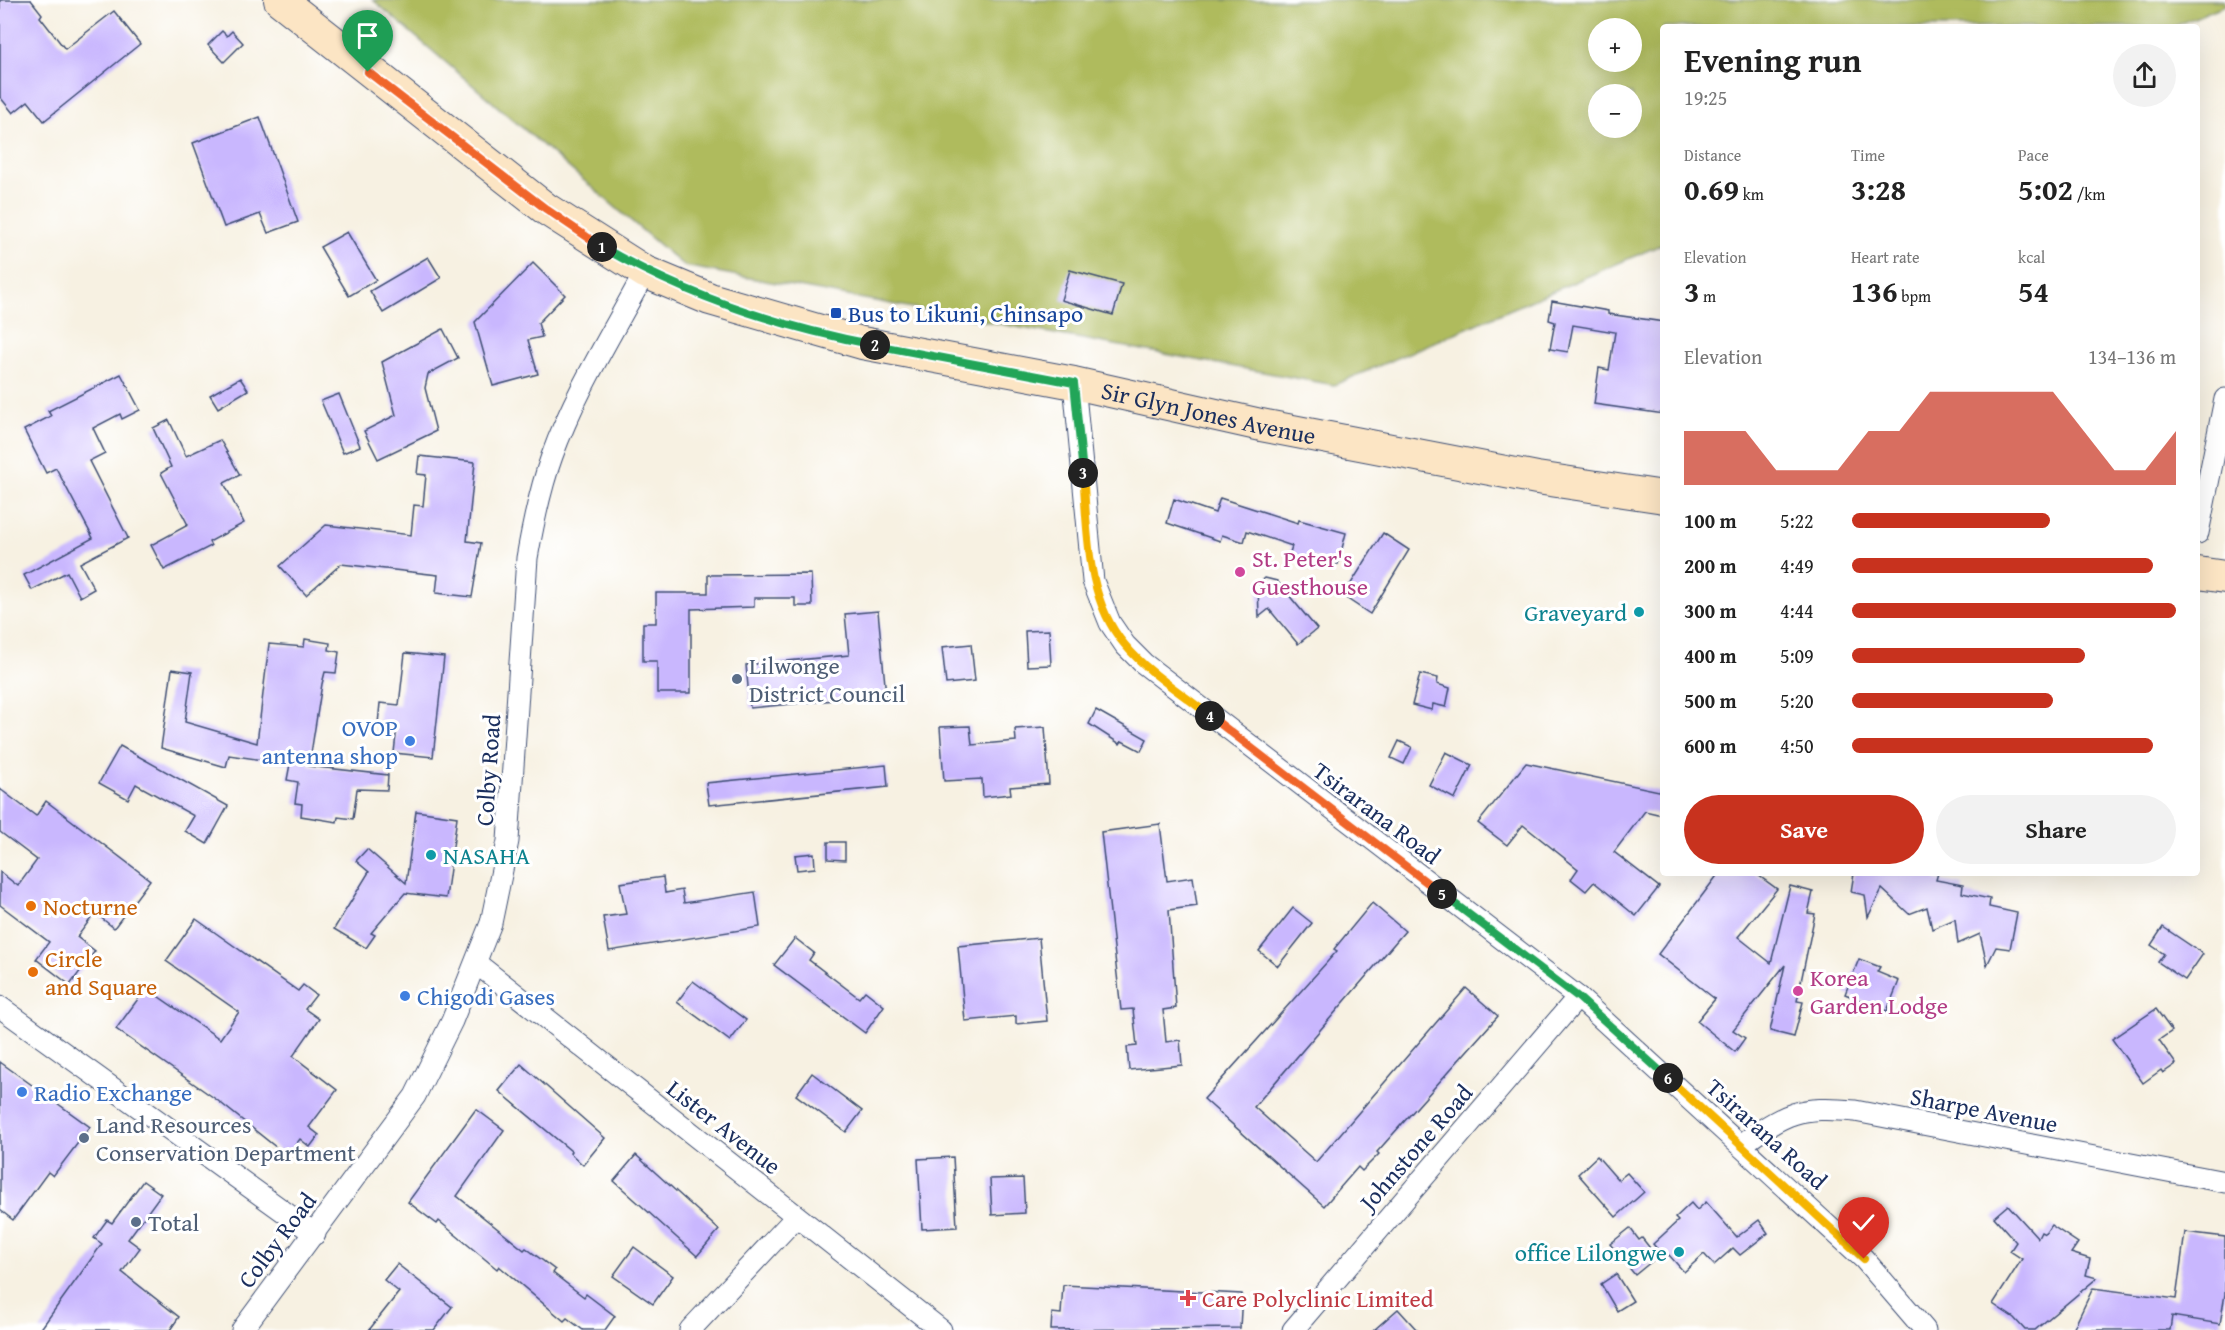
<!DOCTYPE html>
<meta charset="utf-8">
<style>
body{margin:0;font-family:"Gentium Book Plus",serif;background:#f2f2f2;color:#222;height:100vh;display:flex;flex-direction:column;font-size:22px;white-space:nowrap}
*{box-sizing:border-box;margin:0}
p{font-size:20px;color:#767676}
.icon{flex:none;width:33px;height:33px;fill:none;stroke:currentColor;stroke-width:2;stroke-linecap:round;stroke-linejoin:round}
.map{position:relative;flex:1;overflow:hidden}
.drawer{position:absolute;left:1660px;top:24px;width:540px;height:852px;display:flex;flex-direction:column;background:#fff;border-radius:6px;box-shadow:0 6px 24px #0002}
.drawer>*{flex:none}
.tools{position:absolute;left:1588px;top:18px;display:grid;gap:12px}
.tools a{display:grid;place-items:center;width:54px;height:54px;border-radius:50%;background:#fff;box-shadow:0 6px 24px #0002;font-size:30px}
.pin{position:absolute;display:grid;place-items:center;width:51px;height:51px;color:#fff;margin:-62px -26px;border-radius:50% 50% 50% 0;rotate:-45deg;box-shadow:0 0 6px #0007}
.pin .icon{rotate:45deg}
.km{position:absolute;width:30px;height:30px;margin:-15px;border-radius:50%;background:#222;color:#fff;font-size:16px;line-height:30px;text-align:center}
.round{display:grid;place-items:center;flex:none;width:63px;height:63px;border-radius:32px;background:#f2f2f2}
.head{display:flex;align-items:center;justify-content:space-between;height:102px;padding:0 24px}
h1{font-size:33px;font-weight:700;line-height:45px}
.stats{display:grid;grid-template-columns:repeat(3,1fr);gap:9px;height:102px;padding:6px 24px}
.stats div{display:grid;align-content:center}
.stats b{font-size:30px;font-weight:700}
.stats small{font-size:16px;font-weight:400}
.stats p{font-size:16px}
.chart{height:168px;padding:12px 24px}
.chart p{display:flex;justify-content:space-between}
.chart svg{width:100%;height:108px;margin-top:6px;fill:#c8321e;opacity:.7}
.action{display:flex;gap:12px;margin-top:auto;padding:12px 24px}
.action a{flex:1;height:69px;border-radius:36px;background:#c8321e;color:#fff;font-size:24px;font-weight:700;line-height:69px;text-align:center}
.action a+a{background:#f2f2f2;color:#222}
ul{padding:0 24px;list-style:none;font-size:20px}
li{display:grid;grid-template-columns:96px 72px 1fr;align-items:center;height:45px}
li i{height:15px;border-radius:8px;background:#c8321e}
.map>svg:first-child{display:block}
.green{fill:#afbb5d;stroke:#65755e;stroke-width:1.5;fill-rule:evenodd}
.building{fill:#c9b7fe}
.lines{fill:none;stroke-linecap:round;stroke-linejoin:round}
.minor-casing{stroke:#3c4c72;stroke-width:23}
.secondary-casing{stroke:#3c4c72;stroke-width:34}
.minor{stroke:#fff;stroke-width:21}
.secondary{stroke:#fce5c4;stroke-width:32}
.split-1-casing{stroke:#fff;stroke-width:12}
.split-2-casing{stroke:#fff;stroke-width:12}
.split-3-casing{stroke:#fff;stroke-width:12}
.split-4-casing{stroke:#fff;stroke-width:12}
.split-5-casing{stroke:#fff;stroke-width:12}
.split-6-casing{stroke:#fff;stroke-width:12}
.split-7-casing{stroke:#fff;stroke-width:12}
.split-1{stroke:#f0652b;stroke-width:8}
.split-2{stroke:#22a559;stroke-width:8}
.split-3{stroke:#22a559;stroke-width:8}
.split-4{stroke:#f5b400;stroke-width:8}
.split-5{stroke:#f0652b;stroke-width:8}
.split-6{stroke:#22a559;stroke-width:8}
.split-7{stroke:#f5b400;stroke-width:8}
.transit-dot{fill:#1a4fb4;stroke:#fff;stroke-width:2}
.hotel-dot{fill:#d1479c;stroke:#fff;stroke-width:2}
.culture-dot{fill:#0f9aa8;stroke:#fff;stroke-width:2}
.service-dot{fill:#5c6f8a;stroke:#fff;stroke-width:2}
.shop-dot{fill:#3f7fe0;stroke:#fff;stroke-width:2}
.food-dot{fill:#e8710a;stroke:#fff;stroke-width:2}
.health-dot{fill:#e0444e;stroke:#fff;stroke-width:2}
.labels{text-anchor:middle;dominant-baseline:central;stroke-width:6;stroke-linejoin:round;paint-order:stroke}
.transit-label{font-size:24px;fill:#164399;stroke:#fff;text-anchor:start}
.street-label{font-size:24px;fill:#1b2f5e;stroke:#fff}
.hotel-label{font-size:24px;fill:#b23c85;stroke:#fff;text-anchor:start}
.culture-label{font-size:24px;fill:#0d838f;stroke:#fff;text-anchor:end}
.service-label{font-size:24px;fill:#4e5e75;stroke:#fff;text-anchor:start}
.shop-label{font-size:24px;fill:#366cbe;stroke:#fff;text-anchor:start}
.food-label{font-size:24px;fill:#c56008;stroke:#fff;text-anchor:start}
.health-label{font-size:24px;fill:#be3a42;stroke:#fff;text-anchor:start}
</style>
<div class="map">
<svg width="2225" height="1330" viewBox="0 0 2225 1330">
<rect width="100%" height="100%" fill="#fff"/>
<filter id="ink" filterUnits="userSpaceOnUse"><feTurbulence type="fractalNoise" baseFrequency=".0167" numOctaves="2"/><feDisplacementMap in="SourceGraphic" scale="12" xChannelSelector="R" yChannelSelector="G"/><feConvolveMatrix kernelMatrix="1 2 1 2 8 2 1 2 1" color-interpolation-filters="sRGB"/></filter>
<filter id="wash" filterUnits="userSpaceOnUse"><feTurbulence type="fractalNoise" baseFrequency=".008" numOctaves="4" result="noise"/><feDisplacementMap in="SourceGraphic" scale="24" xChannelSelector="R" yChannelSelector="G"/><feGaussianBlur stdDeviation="1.35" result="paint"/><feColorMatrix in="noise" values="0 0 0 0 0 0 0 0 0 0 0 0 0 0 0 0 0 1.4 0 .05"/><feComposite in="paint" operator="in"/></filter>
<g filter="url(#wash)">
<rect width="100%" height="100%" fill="#f7f1e2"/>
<path class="green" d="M373,0h1852v5l-52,22h-509l-1,217 -329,141 -650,-119zM1599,28h33v34h-33zM1599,94h33v34h-33z"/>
<g id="blocks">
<g class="building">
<path d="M0,0h31l11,14 -2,3 25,32 49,-38 26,33 -96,77 -16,-20 -15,12 -13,-16z"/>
<path d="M222,31l5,5 5,-5 11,12 -19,19 -16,-17z"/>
<path d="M260,117l38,105 -30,11 -8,-19 -36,13 -31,-84z"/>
<path d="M347,232l29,48 -27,16 -29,-49z"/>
<path d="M428,257l13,21 -58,35 -13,-22z"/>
<path d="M533,263l32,32 -27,28 4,14 -14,3 10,34 -45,12 -18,-64z"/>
<path d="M1070,270l52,14 -9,31 -52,-15z"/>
<path d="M1552,301l56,10v3l56,8v92l-70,-10 5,-36 10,2 6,-38 -42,-7 -5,27 -18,-3 5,-27 -6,-2z"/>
<path d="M443,329l15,29 -30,16 -3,14 11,43 -58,28 -14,-28 32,-16 -14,-53z"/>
<path d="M121,374l19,36 -18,9 -2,-5 -27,14 12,25 -16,8 39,77 -48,25 14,26 -14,8 -13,-25 -35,18 -8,-15 69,-37 -37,-70 -10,5 -22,-43 27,-14 -3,-5z"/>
<path d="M240,378l8,12 -30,18 -8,-13z"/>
<path d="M339,394l21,52 -17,7 -22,-52z"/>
<path d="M169,420l17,36 34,-16 20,35 -16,8 20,40 -35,19 2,4 -47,24 -13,-25 37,-20 -27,-52 10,-6 -18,-39z"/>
<path d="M419,456l56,6 -8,79 14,2 -9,54 -36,-4 2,-18 -97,-11 -35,31 -26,-29 46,-41 85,10 3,-30 9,1 3,-31 -9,-1z"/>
<path d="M1220,498l78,25 1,-3 47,13 -8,31 -27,-8 -2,8 -21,-5 4,-13 -45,-15 -3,11 -22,-7 -2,6 -53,-18 7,-24 41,14z"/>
<path d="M1383,533l26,17 -39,64 -27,-18z"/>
<path d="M811,574l1,32h-17v-8h-41v9l-63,2v84h-34v-32h-14v-38h13v-30h52v-18z"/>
<path d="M1265,578l12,3 40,48 -19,15 -29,-35 -10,8 -1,-33z"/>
<path d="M878,611l8,84 -136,13 -4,-43 103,-10 -4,-41z"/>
<path d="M1049,630l2,35 -24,1 -2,-35z"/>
<path d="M305,639l25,4 -1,7 10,2 -3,21 -11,-1 -3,12 -13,82 79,9 -1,15 -30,-1 -4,30 -15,-2 -1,5 -36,-6 1,-12 -7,-1 3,-21 -11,-2 3,-16 -61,-9 -3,12 -65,-19 11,-79 20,3 -7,50 72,21 12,-99 35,3z"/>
<path d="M971,644l4,37 -29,3 -4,-37z"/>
<path d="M405,653l39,4 -11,100 -39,-4 3,-27 -19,-2 2,-21 19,2z"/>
<path d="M1420,674l18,4 -1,6 13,4 -4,19 -13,-3 -1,6 -20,-5z"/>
<path d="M1096,710l51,29 -6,12 -19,-10 -2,3 -31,-20z"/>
<path d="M970,726l2,19 44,-4 -1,-12 30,-2 4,57 -39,3 1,7 -28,3 -1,-18 -38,2 -4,-54z"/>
<path d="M1399,741l13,6 -8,17 -13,-6z"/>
<path d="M120,746l108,60 -21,38 -22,-13 9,-15 -58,-32 -8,15 -29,-16z"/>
<path d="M1446,752l26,13 -17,34 -26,-14z"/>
<path d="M1526,763l138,29 -2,23 -17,-4 -31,41 45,35 -23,29 -42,-34 -8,9 -15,-12 7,-10 -55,-44 -16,20 -29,-22z"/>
<path d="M886,765l2,22 -179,18 -3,-22z"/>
<path d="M0,789l36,27 10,-15 104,79 -36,48 -19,-15 -18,24 18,14 -25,34 -34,-26 13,-17 -49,-37v-33l18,14 19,-26 -37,-28z"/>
<path d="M416,811l41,6 -11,81 -41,-5 -34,40 4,2 -9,13 -32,-19 35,-57 -13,-11 11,-12 39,34z"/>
<path d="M1160,824l7,57 26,-4 4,29 -28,4 7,98 -13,2 3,32 14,-2 2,25 -53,5 -2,-23 10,-1 -4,-37 -12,1 -20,-178z"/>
<path d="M828,842h17v18l-17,-1z"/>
<path d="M814,853l1,15 -18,2 -2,-15z"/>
<path d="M1719,873h36l22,16 -39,48 33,26 19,-77 23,6 -5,21 7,1 -18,87 6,1 -9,35 -24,-6 15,-66 -52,65 12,8 -10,14 -38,-31 18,-22 -57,-45z"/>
<path d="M1854,873h84l-2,7 27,5 -1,8 28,6 -1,8 28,6 -7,36 -14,-2 -9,18 -7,-31 -22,10 -3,-25 -23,10 -5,-22 -18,7 -27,-25 -14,28 -3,-22 -14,-3z"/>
<path d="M663,877l2,16 17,-3 2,13 71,-11 5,35 -151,24 -6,-34 23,-3 -6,-31z"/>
<path d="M1372,903l33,28 -151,176 62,55 150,-174 32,28 -121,136 2,2 -17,17 -4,-4 -34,39 -120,-107 133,-148 -3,-2z"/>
<path d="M1293,908l19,15 -34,43 -19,-15z"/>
<path d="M196,919l102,72 5,-6 13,10 -11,14 14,10 -26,37 44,34 -28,37 10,8 -9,12 -10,-8 -13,17 -70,-56 -101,-71 30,-41 74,51 19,-27 -73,-51z"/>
<path d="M2163,927l40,27 -18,26 -27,-18 6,-8 -13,-9z"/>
<path d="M795,938l19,15 -5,7 50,38 6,-7 19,15 -19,27 -91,-68z"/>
<path d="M1039,938l8,83 -31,3v-8l-51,5 -7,-75z"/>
<path d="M1859,959l21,8 -3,5 22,9 -12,30 -42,-17z"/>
<path d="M693,981l53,39 -16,21 -53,-39z"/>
<path d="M2156,1009l16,22 -13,9 17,24 -13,9 -2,-3 -18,13 -31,-44z"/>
<path d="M0,1062l90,65 -37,49 -5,-4 -35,48 -13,-10z"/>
<path d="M521,1064l84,74 -22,27 -13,-12 1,-2 -72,-60z"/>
<path d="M812,1073l50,38 -16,21 -50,-37z"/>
<path d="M476,1109l28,21 -47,66 67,54 2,-2 29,22 -2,3 31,24 2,-3 29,22 -10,14h-22l-16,-12 -3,3 -65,-55 -2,3 -58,-48 -2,3 -29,-22z"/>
<path d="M636,1155l83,75 -22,26 -83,-75z"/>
<path d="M1597,1156l21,24 9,-7 17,19 -28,25 -38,-43z"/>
<path d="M953,1157l4,70 -35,2 -4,-70z"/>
<path d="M1023,1178l2,35 -33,2 -2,-36z"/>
<path d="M143,1181l18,13 -33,45 12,9 -18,24 57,45 -9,13h-130l62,-86 -8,-6 13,-18 5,3z"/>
<path d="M1706,1202l31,35 22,-17 9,13 -28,22 -7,-7 -19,17 -10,-11 -20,18 -15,-17 -4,3 -12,-14 25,-23 -3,-3 16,-15 6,7z"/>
<path d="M2008,1205l30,33 3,-6 4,2 6,-9 27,18 -7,10 19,6 -4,16 11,3 -62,52h-10l-11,-12 -21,-14 29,-45 -12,-8 6,-9 -22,-25z"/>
<path d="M1630,1228l9,12 3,-2 15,19 -22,18 -25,-31z"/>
<path d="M2185,1232l40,5v57l-5,30 -48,-8 -2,14h-97l20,-42 83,11z"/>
<path d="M634,1247l39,29 -20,28 -40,-28z"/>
<path d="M397,1264l55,43 -18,23h-65l30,-38 -15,-12z"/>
<path d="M1616,1274l17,27 -16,10 -16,-27z"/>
<path d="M1063,1285l179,9 -2,34 -189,2 1,-17 9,1z"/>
<path d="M1398,1309l19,21h-43z"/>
</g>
</g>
</g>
<g filter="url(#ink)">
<use href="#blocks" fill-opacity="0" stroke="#3c4c72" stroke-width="1.5"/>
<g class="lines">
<g class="minor-casing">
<g id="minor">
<path d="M1074,383l19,198 17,42 15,22 18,18 435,334 286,262 61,71"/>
<path d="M2198,533l27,-134"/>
<path d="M476,963l465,367"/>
<path d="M0,1007l315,227"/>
<path d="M1741,1145c45,-33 58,-39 114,-34l370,71"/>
<path d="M242,1330l173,-234 37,-75 39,-98 17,-82 19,-283c6,-34 13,-69 25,-102 23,-64 61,-124 93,-184"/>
<path d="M690,1330l106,-113"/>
<path d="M1293,1330l285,-333"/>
</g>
</g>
<g class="secondary-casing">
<g id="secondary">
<path id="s1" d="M280,0l266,209 99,63 65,27 152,44 212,40 187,42 276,53 127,19"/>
<path d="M2198,573l27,4"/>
</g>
</g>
<use href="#minor" class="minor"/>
<use href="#secondary" class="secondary"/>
</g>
</g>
<g class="lines" filter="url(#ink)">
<g class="split-1-casing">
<path id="split-1" d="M368,72l178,137 56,38"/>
</g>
<g class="split-2-casing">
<path id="split-2" d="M602,247c83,48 178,80 273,98"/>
</g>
<g class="split-3-casing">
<path id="split-3" d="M875,345l199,38 9,90"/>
</g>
<g class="split-4-casing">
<path id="split-4" d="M1083,473c5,58 2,125 42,172 23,28 57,48 85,71"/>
</g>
<g class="split-5-casing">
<path id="split-5" d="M1210,716l232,178"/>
</g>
<g class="split-6-casing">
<path id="split-6" d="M1442,894l136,103 90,81"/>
</g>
<g class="split-7-casing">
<path id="split-7" d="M1668,1078l196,181"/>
</g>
<use href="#split-1" class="split-1"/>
<use href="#split-2" class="split-2"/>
<use href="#split-3" class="split-3"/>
<use href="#split-4" class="split-4"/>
<use href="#split-5" class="split-5"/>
<use href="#split-6" class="split-6"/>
<use href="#split-7" class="split-7"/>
</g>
<rect class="transit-dot" x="830" y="307" width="12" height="12" rx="3"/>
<g class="hotel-dot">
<circle cx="1240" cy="572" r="6"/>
<circle cx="1798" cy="991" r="6"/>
</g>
<g class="culture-dot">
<circle cx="1639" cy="612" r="6"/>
<circle cx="431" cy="855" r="6"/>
<circle cx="1679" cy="1252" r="6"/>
</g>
<g class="service-dot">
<circle cx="737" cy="679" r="6"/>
<circle cx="84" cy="1138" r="6"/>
<circle cx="136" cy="1222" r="6"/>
</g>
<g class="shop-dot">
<circle cx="410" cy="741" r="6"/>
<circle cx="405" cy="996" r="6"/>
<circle cx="22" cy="1092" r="6"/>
</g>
<g class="food-dot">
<circle cx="31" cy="906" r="6"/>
<circle cx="33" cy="972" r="6"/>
</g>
<path class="health-dot" d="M1185 1289h6v6h6v6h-6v6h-6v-6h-6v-6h6z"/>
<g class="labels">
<g class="transit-label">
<text x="848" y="313">Bus to Likuni, Chinsapo</text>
</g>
<g class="street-label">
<text stroke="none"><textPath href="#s1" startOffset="1038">Sir Glyn Jones Avenue</textPath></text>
<text transform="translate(488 770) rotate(-86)">Colby Road</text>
<text transform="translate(1377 813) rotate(37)">Tsirarana Road</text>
<text transform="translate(1984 1110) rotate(11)">Sharpe Avenue</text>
<text transform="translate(724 1127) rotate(38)">Lister Avenue</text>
<text transform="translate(1767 1134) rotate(42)">Tsirarana Road</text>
<text transform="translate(1416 1147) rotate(-49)">Johnstone Road</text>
<text transform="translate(277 1240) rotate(-53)">Colby Road</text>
</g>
<g class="hotel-label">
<text x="1252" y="558">St. Peter's<tspan x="1252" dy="28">Guesthouse</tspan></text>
<text x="1810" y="977">Korea<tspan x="1810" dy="28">Garden Lodge</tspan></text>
</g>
<g class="culture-label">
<text x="1627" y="612">Graveyard</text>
<text x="443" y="855" text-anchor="start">NASAHA</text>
<text x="1667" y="1252">office Lilongwe</text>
</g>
<g class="service-label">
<text x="749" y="665">Lilwonge<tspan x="749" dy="28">District Council</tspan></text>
<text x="96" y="1124">Land Resources<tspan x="96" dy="28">Conservation Department</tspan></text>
<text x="148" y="1222">Total</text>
</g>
<g class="shop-label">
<text x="398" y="727" text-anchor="end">OVOP<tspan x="398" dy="28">antenna shop</tspan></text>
<text x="417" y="996">Chigodi Gases</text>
<text x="34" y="1092">Radio Exchange</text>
</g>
<g class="food-label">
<text x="43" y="906">Nocturne</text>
<text x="45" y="958">Circle<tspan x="45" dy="28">and Square</tspan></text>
</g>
<g class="health-label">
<text x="1202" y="1298">Care Polyclinic Limited</text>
</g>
</g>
</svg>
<div class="tools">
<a>+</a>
<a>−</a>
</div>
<div class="pin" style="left:368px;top:72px;background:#1e9e55"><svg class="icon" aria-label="arrive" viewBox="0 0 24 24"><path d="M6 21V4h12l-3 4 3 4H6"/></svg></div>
<div class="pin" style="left:1864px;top:1259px;background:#d93025"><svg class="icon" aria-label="check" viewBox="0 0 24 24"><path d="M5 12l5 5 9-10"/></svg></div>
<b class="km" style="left:602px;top:247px">1</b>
<b class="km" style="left:875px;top:345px">2</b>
<b class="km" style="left:1083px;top:473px">3</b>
<b class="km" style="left:1210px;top:716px">4</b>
<b class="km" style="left:1442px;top:894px">5</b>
<b class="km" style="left:1668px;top:1078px">6</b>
<section class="drawer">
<div class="head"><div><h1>Evening run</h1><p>19:25</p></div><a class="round"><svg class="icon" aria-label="share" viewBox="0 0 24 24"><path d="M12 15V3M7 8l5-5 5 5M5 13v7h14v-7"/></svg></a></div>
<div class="stats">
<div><p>Distance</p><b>0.69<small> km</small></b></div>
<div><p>Time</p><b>3:28</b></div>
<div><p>Pace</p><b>5:02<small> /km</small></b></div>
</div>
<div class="stats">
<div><p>Elevation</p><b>3<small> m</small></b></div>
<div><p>Heart rate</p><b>136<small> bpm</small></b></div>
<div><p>kcal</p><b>54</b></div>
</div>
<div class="chart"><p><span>Elevation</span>134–136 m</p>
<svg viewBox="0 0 160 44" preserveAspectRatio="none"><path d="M0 44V22L10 22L20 22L30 38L40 38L50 38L60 22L70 22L80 6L90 6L100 6L110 6L120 6L130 22L140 38L150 38L160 22V44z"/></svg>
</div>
<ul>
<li><b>100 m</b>5:22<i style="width:61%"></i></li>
<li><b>200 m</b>4:49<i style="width:93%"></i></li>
<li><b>300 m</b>4:44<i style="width:100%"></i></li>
<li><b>400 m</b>5:09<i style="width:72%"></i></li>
<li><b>500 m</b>5:20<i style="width:62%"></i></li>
<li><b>600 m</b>4:50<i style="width:93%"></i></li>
</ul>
<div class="action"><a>Save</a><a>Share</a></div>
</section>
</div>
